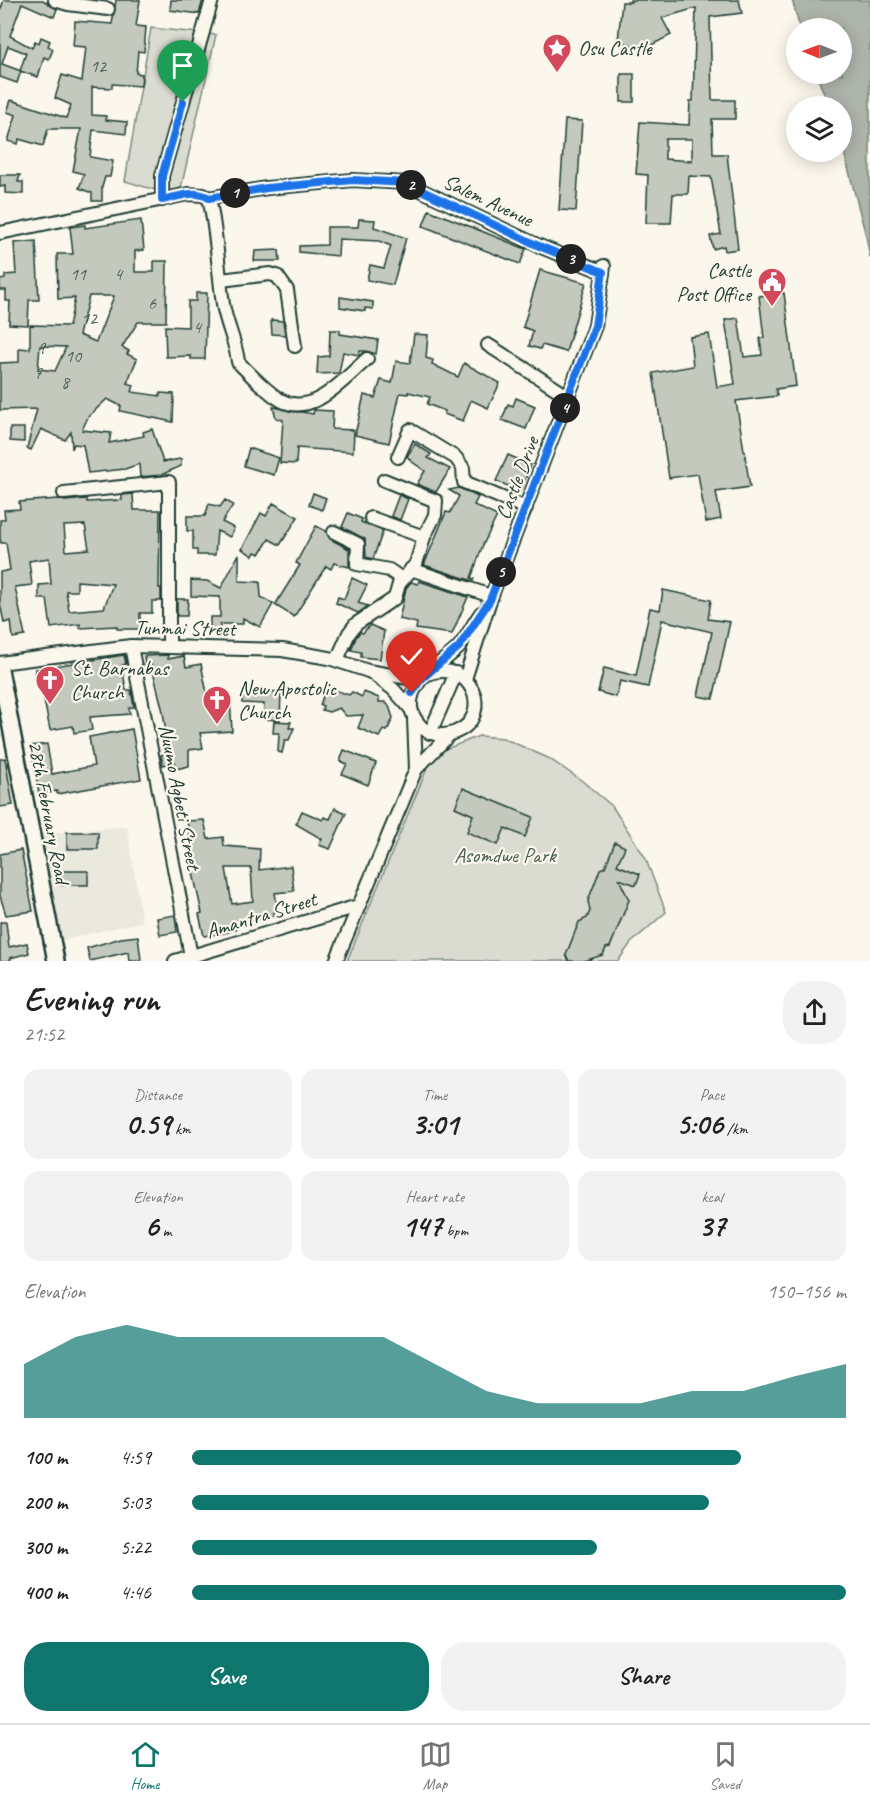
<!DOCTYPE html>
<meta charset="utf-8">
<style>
body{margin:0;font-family:Caveat,sans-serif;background:#f2f2f2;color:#222;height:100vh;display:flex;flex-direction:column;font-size:22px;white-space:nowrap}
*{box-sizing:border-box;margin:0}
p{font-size:20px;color:#767676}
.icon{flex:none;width:33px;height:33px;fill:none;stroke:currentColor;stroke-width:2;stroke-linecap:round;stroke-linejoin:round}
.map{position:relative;height:961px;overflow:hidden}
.side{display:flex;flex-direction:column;background:#fff;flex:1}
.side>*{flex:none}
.needle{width:39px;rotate:271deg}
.tools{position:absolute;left:786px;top:18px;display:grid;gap:12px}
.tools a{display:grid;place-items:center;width:66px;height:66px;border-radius:50%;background:#fff;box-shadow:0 3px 15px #0003;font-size:30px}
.pin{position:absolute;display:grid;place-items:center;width:51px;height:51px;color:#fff;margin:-62px -26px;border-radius:50% 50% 50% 0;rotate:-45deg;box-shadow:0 0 6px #0007}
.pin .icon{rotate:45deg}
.km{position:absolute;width:30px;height:30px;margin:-15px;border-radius:50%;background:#222;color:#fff;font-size:16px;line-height:30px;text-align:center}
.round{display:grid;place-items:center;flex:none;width:63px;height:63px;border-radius:24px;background:#f2f2f2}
.headline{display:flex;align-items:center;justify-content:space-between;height:102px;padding:0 24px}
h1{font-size:33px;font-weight:700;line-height:45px}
.figures{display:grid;grid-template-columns:repeat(3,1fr);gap:9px;height:102px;padding:6px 24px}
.figures div{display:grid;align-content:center;border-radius:15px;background:#f2f2f2;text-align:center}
.figures b{font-size:30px;font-weight:700}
.figures small{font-size:16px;font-weight:400}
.figures p{font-size:16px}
.chart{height:168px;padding:12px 24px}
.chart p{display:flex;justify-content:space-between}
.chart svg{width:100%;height:108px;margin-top:6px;fill:#0f766e;opacity:.7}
.primary-button{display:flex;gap:12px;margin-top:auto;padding:12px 24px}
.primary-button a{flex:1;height:69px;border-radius:24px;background:#0f766e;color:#fff;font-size:24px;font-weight:700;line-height:69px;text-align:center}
.primary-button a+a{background:#f2f2f2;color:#222}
ul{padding:0 24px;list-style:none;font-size:20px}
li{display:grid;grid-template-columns:96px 72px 1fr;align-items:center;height:45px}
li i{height:15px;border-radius:8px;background:#0f766e}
.tab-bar{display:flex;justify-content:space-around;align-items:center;height:84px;border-top:2px solid #e0e0e0;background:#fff;font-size:16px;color:#767676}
.tab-bar a{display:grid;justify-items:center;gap:3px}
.tab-bar .selected{color:#0f766e}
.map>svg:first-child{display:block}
.built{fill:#eae9de}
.green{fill:#dbdcd1;stroke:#7d8c82;stroke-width:1.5}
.water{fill:#adb4aa;stroke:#74847b;stroke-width:1.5}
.building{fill:#c4c9be;stroke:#1f3d34;stroke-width:1.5;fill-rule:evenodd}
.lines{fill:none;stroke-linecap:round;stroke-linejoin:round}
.minor-casing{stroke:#1f3d34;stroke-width:16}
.major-casing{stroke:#1f3d34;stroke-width:20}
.minor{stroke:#fbf7ec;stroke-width:12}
.major{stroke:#fbf7ec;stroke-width:15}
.route-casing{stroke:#fff;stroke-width:12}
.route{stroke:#1a73e8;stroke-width:8}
.labels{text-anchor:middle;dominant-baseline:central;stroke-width:4.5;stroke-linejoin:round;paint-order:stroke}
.number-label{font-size:18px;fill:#486056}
.poi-label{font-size:21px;fill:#1f3d34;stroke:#fbf7ec;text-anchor:start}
.street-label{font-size:21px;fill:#1f3d34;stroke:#fbf7ec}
.park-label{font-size:21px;fill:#455d53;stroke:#fbf7ec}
</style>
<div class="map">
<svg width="870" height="961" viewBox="0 0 870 961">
<rect width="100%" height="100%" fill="#fbf7ec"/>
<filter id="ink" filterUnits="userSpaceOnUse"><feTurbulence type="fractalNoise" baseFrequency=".0167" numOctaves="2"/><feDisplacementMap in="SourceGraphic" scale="12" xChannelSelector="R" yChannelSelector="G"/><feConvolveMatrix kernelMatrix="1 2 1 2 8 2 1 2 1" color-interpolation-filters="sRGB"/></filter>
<g filter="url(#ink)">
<path class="built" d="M127,826l15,96 -85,19 -20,-107z"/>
<g class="green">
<path d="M151,28l65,7 -37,162 -54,-16z"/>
<path d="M479,736l24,2 45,20 33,22 31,26 33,51 21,55 -35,31 -13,18h-271l86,-207z"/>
</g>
<path class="water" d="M792,0h78v257l-4,-21 -24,-91v-39h-13l-13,-32h26v-46h-42z"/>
<g class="building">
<path d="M4,0h39l14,9 -3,8 -32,-14 -12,33 22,12 3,-7 4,2 2,-6 9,4 -2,5 5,3 -4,10 -5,-2 -6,20 -18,-6 6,-18 -18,-7 -6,18 19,7 -4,12 -17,-6v-66z"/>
<path d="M116,0h24l-4,26 10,1 -2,25 -6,-1 -2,22 6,1 -1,12 -29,-2v4l-20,-1v28l14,1v4l21,2 -1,12 -33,-4 -3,27 23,4 -3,16h-5l-3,10v14h-10v-8l-13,-5 5,-14 -11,-3 8,-42h-33l-5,17 -24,-7 -1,5 -10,-3 8,-26 -9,-3 4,-12 55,18 5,-13 -16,-7 7,-23 20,6 4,-34 -13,-1 2,-25 37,3z"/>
<path d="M171,0h32l-4,14 -29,-4z"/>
<path d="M630,0h109l3,13 -32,4 2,83h23v19h-23l1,35h14l11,95 -13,2 -1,-5 -11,3 -3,-13 11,-2 -10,-57 -22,-1 -1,18h-15l-2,29h-25l2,-48 -12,-1 4,-52 49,3 1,-24h3l3,-93 -34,10 9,17 -27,14 -26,-8 4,-39h9zM665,139h27v22l-27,-2z"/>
<rect x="621" y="74" width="13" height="28"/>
<path d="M565,120l17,1 -6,90 -17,-1z"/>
<path d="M0,175h20l-2,7h5v12l-18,-1v-7l-5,1z"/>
<path d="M429,210l97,39 -6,15 -97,-38z"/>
<path d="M359,219l16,1 -1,7 32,11 -13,47 -26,-5 3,-15 14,3 7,-22 -12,-5 -40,-2 -1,17 -39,-4v-6l28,-1v-18h31z"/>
<path d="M141,220l3,30 -9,1v21h19v-11h13l-1,61h-28l-16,25 7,4 -2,3 10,5 -10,24 7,2 -2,7 28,4v-3l14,1 -1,28 -53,-11 1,-5 -14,-7 -19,18 -6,13 29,3 -2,10 35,-7 -1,-4 9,-3 11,33 18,-3v7l-20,9 -21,2 -1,-13 -14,5 -37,4 -5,-28 -9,-1 -2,5 -1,-17 -6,8 -24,-11 -10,21 -4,-2 10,-39 -37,1v-47l19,-1v-14l11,1v-24l39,1 6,-28 -17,1 -1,-45h16l-3,-27 15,-2v3zM89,296h25l-18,46 -17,-7zM40,346l26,1 -11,24 -17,-2z"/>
<path d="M36,241l3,59h-10l-1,25 -19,-1 1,-23h-4v-11h-6v-10l5,-1v-4l11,-1 -2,-31z"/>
<path d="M279,250l1,11h-26l1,-10z"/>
<path d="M540,270l46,13 -20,69 -24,-7 -2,4 -11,-3 4,-15 -10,-4z"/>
<path d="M196,293h11l-2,66h-14v-3l-25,1 -1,-31 23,1v-26h8z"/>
<path d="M784,293l12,93 -20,3 1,7 -41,5 14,86 -34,5 5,27 -15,3 -8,-48 -29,4 -16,-105 40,-7 -3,-29 19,-3 8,53 18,-3 -10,-64 13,-2 6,39 18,-2 -2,-17h4l-5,-42z"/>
<path d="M340,297l33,5v7l-8,-1v3l-25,-4z"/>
<path d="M271,320l12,1 2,14 -13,-1z"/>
<path d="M330,330h10v4l38,6 -2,14 -10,-3h-6l-1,4 -16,-3 -4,21 -22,1 1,-17 11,-1z"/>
<path d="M414,334l14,1 -2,23 7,2 -1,4 26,13 6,-14 36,20 -12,25 -17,-8 -8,21 -19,-7 1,-3 -18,-7 3,-7 -22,-5v2l-8,-1 -11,50 -34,-8 9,-40 11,3 6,-18 11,3 4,-22 14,2z"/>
<path d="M516,398l19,8 -9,23 -24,-9 6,-16 5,2z"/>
<path d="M273,407l40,7 1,-4 19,1 -1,18 22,1 -1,22 -56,-4 -1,16 -16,-1 3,-43 -7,-2z"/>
<path d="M10,428h14v14l-14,-1z"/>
<path d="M415,444l16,10 -3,4 22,11 -14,23 -19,-8 8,-13 -14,-10 -4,-5z"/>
<path d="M249,448l30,10 -5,17 -30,-9z"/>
<path d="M508,455l23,10 -11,26 -24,-10z"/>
<path d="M459,488l19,9 -4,8 23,11 -14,29 -12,33 3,1 -1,2 -49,-16 22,-53 4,1 9,-17 -10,-6z"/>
<path d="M313,493l13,5 -4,12 -13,-5z"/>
<path d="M133,494l1,16h26l-1,78h2v13h-9v12h-12v16h-23v-3l-37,2v-4l-29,4 -4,-29h-8v-14l12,-1 -2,-26 -20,3 3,24 -17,2 10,49 -12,2 -2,-17 -7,2 -4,-20v-31l10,-2 -4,-27h-5l-1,-5v-18l5,-1 -1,-9 16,-1 -1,-7 39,-3 7,2 22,-2v3l35,-2v-5zM85,525l4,24 -23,2 -2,-25zM77,581l36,3 -9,24 -35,3 -3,-20h11z"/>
<path d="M399,495l9,4 -8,21 -9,-4z"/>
<path d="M225,500l8,5 -11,17 12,6 -4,9 -13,-6 -2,24h-18v-5h-4v-19h-6v-15h18l4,-12 11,3z"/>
<path d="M273,503l25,14 -18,28 -11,-6 -9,15 -5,-2 -2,4 -11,-7 19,-36 5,3z"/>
<path d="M348,513l14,6 -1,3 7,3 15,6 -10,28 -7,-2 -1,-18 -23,-12z"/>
<path d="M316,526l10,5 4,8 19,10v18l-15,-4 -3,6 -5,-3 -32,51 -19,-12 25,-40 -4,-2z"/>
<path d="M239,554v27l21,1 1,15 12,7 -13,23 -17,-9v6h-23v9h-10v-16h10v-20l-29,-1v-16l16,1 14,7z"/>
<path d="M352,578l15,7 -9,18 10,3 -10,7 -22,-10 2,-6 6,2z"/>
<path d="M419,581l49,16 -16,37 -36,-5 1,-6 -18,-4 7,-31 5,-6 7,2z"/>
<path d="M663,590l48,10 -3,19 22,3 -17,77 -15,-3 14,-64 -50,-12 -14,67 -28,-6 -4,16 -18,-5 6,-24 32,8 14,-68 10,2z"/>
<path d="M177,599h11l-1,17h-10z"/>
<path d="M370,625l14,6 -4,28 -19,-2v-5l-10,-2 5,-13 4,-5 3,1z"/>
<path d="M124,655l2,9 -4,1 4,25h5l3,17 -5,1 1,6 -40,3 2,13 -18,3 -1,-7 -23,4 -10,-50h-3l-2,-11z"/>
<path d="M168,655v4l16,-3 2,11 15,-3 7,34 22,-1 2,34 -32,2 3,15 -14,2v16l-13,3 -1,-7 -12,3 -2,-10 8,-2 -6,-41 -10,-41 -2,-7 -6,1 -1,-9z"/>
<path d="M326,687l23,8 3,-3 10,5 2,-5 15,6v4h6l4,4 4,12 -6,13 -4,-1 -4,7 -21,-9 5,-13 -17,1 -7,-8 -10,4 -7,-2 1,-4 -3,-1z"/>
<path d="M243,690l38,2 -1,28 -17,-1 1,-15 -22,-1z"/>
<path d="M274,721l17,1 -2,6h5l-5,12h-4l-3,13 -4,-1 1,-19h-6z"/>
<path d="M132,729l9,50 -84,15v-3l-18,3 -8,-48 16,-2 5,30 42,-8 -5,-29z"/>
<path d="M344,750l32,13 -8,22 -26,-11 5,-10 -7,-3z"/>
<path d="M5,758l8,47 -13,2v-48z"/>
<path d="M463,788l70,29 -8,20 -20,-9 -7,17 -31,-13 6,-17 -18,-8z"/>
<path d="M335,808l11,5 -16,36 -11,-4 3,-6 -26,-15 6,-13 21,9 1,-3 6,2z"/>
<path d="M204,820l4,19 15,-2 1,9 36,3 -1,21 32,-4 3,25 -19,2 3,18 -4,1v4l-23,4 1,4 -16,2v3l-11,4 -21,3 -5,-22 3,-1 -11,-49 3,-1 -7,-42zM226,868h25l2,33 -21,3z"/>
<rect x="67" y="832" width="31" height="17"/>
<path d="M615,842l10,5 -8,18 23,9 -4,11 -17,-6 10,21 -19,47 -4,1 -3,7 -19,6h-15l-3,-6 9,-23 4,-10 8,-4 3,-7 -2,-10 12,-32 5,-2z"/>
<path d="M21,850l12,61 -27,4 -6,-19v-42z"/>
<rect x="61" y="871" width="27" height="14"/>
<path d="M175,915l2,17 -17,3 -3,-17z"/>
<path d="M0,922h6l3,25 18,-4 2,10 -19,5 1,3h-11z"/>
<path d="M138,936l3,24 -12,1 -1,-9 -38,9 -3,-13 34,-10z"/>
</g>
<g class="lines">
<g class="minor-casing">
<g id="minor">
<path d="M55,0l13,4 40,5"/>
<path d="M209,198c8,35 9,71 14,106 3,20 13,38 15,58 12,12 24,25 38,35 33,25 68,-18 91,-38"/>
<path d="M162,200v-24l50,-176"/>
<path d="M0,233l188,-39 15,1 6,3 58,-10 86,-8 53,3 133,63 64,26"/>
<path d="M221,280l49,-6 7,2 10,14 8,56"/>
<path d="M488,345l81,52"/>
<path d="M398,457l12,-27 46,28 7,10 1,14 62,26"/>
<path d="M64,493l105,-11v164"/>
<path d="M371,518l53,19"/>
<path d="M334,532l24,12 -1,20 32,6 13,9"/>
<path d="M411,569l80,27"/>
<path d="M131,646l60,310"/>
<path d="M337,660l12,-27 7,-9 39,-26 4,-14 17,-20 8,-27 11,-22 1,-14 -52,-21"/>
<path d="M0,663l131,-17 151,4 47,8 39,13 52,9"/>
<path d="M372,673l21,16 18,20"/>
<path d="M425,675c46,-20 70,41 31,57 -9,4 -18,4 -27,0 -9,-4 -17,-15 -18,-25 -2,-29 29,-41 47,-59 9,-10 15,-24 23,-35"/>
<path d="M465,679l25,-79 105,-274 9,-60"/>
<path d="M414,719l2,50"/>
<path d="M430,733l26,-60"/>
<path d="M175,961l183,-55"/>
<path d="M336,961l80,-192 33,-34"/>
</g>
</g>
<g class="major-casing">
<path id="major" d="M0,670l56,291"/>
</g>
<use href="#minor" class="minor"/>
<use href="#major" class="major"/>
</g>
</g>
<g class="lines" filter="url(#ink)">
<g class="route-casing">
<path id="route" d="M183,102l-21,74v24c16,-3 32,-11 47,-2l58,-10 86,-8 53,3 133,63 64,26 -8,54 -105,274 -31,47 -39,33 -8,13"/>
</g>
<use href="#route" class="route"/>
</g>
<defs>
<g id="sight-pin" transform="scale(1.5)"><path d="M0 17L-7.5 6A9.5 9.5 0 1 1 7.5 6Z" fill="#d1495b" stroke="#fbf7ec"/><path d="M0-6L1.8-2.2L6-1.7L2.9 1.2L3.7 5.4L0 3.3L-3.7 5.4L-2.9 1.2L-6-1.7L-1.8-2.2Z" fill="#fff"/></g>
<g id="civic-pin" transform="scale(1.5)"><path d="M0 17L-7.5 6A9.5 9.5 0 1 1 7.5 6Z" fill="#d1495b" stroke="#fbf7ec"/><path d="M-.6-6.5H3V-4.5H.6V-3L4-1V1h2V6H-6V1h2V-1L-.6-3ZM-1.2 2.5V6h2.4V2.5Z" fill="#fff"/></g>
<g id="church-pin" transform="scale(1.5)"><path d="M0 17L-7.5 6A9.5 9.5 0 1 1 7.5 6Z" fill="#d1495b" stroke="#fbf7ec"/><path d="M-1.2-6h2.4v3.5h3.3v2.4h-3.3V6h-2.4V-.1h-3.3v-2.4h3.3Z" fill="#fff"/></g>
</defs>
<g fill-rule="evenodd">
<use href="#sight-pin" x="557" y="48"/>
<use href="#civic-pin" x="772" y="282"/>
<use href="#church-pin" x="50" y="680"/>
<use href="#church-pin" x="217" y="700"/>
</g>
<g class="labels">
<g class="number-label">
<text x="98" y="66">12</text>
<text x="78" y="274">11</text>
<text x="118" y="274">4</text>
<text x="152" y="303">6</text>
<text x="89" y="318">12</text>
<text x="197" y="327">4</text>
<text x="41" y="348">9</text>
<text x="73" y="356">10</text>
<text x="38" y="373">7</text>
<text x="65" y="382">8</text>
</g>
<g class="poi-label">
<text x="578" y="48">Osu Castle</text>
<text x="751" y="270" text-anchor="end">Castle<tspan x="751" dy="24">Post Office</tspan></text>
<text x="71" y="668">St. Barnabas<tspan x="71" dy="24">Church</tspan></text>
<text x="238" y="688">New Apostolic<tspan x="238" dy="24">Church</tspan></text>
</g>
<g class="street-label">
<text transform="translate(488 200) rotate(25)">Salem Avenue</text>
<text transform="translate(517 478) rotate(-69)">Castle Drive</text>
<text transform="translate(185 628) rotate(1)">Tunmai Street</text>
<text transform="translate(180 797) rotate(79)">Nuumo Agbeti Street</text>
<text transform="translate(49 812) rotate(79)">28th February Road</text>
<text transform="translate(261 915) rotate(-17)">Amantra Street</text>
</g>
<g class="park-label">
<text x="505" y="855">Asomdwe Park</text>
</g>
</g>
</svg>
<div class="tools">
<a><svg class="needle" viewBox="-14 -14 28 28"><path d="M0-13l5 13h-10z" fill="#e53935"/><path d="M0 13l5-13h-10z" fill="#767676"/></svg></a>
<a><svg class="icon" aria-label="layers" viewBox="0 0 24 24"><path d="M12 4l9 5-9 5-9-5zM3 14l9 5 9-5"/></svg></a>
</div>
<div class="pin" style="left:183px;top:102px;background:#1e9e55"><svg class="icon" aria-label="arrive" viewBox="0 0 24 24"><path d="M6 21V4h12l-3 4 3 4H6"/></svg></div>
<div class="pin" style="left:412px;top:693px;background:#d93025"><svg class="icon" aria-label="check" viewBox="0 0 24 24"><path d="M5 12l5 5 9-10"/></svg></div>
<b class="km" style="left:235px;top:193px">1</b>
<b class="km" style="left:411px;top:185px">2</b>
<b class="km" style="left:571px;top:259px">3</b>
<b class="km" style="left:565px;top:408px">4</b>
<b class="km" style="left:501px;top:572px">5</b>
</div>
<section class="side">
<div class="headline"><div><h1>Evening run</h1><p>21:52</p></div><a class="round"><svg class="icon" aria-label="share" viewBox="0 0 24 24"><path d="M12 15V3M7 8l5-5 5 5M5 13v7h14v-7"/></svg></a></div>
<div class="figures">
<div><p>Distance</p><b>0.59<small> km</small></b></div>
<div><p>Time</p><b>3:01</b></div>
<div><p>Pace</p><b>5:06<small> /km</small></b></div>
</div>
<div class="figures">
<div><p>Elevation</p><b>6<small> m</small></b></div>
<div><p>Heart rate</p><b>147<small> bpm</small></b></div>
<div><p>kcal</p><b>37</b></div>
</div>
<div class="chart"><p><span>Elevation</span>150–156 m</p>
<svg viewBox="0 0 160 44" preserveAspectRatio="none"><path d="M0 44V22L10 11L20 6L30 11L40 11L50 11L60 11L70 11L80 22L90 33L100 38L110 38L120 38L130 33L140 33L150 27L160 22V44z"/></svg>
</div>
<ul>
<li><b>100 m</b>4:59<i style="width:84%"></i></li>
<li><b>200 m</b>5:03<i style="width:79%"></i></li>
<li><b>300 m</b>5:22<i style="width:62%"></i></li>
<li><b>400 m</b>4:46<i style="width:100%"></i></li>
</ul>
<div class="primary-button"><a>Save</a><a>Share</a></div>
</section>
<nav class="tab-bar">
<a class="selected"><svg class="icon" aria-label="home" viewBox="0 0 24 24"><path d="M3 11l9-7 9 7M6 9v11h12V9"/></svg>Home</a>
<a><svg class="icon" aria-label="map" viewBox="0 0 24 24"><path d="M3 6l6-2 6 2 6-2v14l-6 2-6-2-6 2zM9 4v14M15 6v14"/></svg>Map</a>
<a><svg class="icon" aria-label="saved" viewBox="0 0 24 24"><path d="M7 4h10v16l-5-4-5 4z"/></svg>Saved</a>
</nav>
